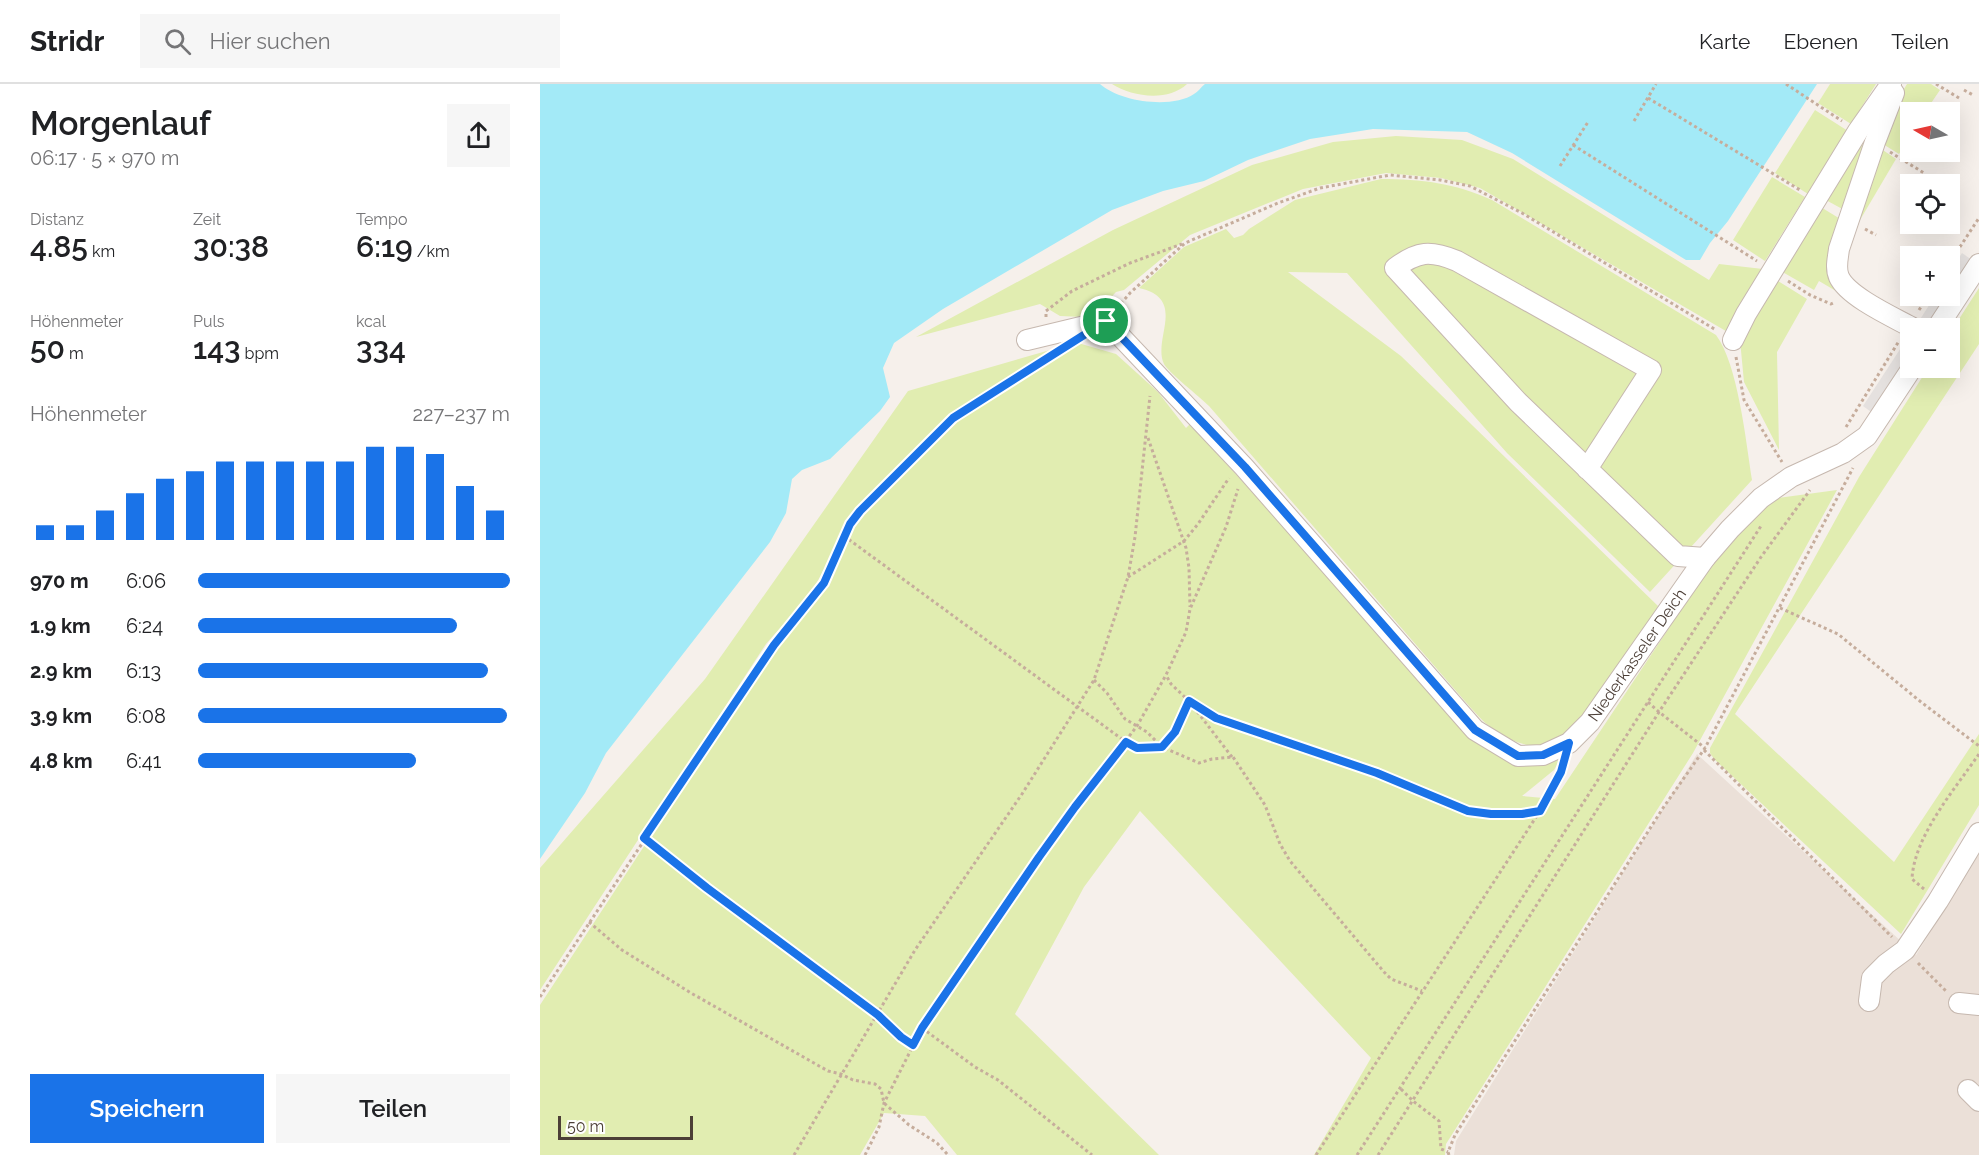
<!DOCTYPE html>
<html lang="de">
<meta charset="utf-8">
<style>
body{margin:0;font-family:Raleway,sans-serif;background:#f6f6f6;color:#202124;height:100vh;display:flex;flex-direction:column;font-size:22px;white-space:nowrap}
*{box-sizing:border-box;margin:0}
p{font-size:20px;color:#757577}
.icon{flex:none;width:33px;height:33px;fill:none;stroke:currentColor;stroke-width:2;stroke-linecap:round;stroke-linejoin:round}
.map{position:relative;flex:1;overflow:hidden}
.side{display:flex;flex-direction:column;background:#fff;width:540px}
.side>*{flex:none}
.needle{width:39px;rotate:279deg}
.tools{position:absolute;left:1360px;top:18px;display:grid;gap:12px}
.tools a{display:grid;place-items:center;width:60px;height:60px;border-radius:0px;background:#fff;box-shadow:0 6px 24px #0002;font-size:30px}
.scale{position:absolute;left:18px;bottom:15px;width:135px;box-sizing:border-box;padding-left:6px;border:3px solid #4c3f37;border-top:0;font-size:16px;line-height:21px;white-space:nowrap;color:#4c3f37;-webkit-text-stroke:4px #fff;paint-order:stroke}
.pin{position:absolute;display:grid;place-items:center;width:51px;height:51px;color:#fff;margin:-26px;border:3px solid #fff;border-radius:50%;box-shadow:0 2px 6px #0007}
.round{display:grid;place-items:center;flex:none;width:63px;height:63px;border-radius:0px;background:#f6f6f6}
.overview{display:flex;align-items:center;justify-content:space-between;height:102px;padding:0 30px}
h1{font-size:33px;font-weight:600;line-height:45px}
.metrics{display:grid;grid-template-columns:repeat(3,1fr);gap:9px;height:102px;padding:6px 30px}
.metrics div{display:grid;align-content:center}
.metrics b{font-size:30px;font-weight:600}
.metrics small{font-size:16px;font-weight:400}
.metrics p{font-size:16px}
.chart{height:168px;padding:12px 30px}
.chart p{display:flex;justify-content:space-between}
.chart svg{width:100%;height:108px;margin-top:6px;stroke:#1a73e8;stroke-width:6}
.cta{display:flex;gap:12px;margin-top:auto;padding:12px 30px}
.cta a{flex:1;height:69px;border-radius:0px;background:#1a73e8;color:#fff;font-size:24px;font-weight:600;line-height:69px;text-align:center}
.cta a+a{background:#f6f6f6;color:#202124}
ul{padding:0 30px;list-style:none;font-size:20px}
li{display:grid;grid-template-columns:96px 72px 1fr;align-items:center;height:45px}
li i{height:15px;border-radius:8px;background:#1a73e8}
header{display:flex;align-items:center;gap:36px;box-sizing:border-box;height:84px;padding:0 30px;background:#fff;border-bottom:2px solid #e0e0e0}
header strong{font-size:28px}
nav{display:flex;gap:33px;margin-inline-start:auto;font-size:21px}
.search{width:420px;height:54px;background:#f6f6f6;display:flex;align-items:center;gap:15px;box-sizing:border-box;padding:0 21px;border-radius:0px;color:#757577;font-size:22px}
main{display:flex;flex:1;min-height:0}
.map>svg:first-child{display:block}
.residential{fill:#ebe0d8}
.green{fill:#e1edb1}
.parking{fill:#e5e1df}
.water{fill:#a3eaf7}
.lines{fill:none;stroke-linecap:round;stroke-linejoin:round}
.minor-casing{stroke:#c6b8af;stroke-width:22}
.path{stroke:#c6ad9c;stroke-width:3;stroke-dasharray:3 3;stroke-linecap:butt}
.minor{stroke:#fff;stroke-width:20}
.route-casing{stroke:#fff;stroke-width:12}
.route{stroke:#1a73e8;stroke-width:8}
.labels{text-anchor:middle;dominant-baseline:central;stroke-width:6;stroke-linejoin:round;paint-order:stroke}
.street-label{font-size:16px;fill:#4c3f37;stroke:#fff}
</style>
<header>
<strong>Stridr</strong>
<div class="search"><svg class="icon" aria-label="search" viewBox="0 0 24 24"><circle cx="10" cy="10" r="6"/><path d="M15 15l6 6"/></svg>Hier suchen</div>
<nav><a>Karte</a><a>Ebenen</a><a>Teilen</a></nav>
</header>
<main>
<section class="side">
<div class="overview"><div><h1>Morgenlauf</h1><p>06:17 · 5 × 970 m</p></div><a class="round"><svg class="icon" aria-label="share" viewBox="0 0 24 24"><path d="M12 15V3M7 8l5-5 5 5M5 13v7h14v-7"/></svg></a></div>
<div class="metrics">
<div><p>Distanz</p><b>4.85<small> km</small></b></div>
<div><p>Zeit</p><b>30:38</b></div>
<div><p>Tempo</p><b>6:19<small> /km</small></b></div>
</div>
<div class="metrics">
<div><p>Höhenmeter</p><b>50<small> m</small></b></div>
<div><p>Puls</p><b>143<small> bpm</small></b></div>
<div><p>kcal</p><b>334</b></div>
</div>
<div class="chart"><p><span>Höhenmeter</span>227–237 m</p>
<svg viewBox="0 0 160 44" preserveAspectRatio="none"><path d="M5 44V38M15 44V38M25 44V32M35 44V25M45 44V19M55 44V16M65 44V12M75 44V12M85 44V12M95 44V12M105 44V12M115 44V6M125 44V6M135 44V9M145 44V22M155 44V32"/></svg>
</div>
<ul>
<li><b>970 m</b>6:06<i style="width:100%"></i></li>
<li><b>1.9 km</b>6:24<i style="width:83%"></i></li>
<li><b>2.9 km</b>6:13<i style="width:93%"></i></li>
<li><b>3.9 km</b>6:08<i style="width:99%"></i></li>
<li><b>4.8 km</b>6:41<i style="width:70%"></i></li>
</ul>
<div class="cta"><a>Speichern</a><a>Teilen</a></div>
</section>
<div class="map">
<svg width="1439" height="1071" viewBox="0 0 1439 1071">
<rect width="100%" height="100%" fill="#f6f0eb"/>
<path class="residential" d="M1157,670l219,201 63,-101v301h-525l2,-14z"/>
<g class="green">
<path d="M572,0h75c-19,18 -55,13 -75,0z"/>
<path d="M1290,0h46l-25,40 -33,-21z"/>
<path d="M1367,0h24l9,6 -15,22h-14v23l-12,19 -21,-13 14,-32z"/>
<path d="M1275,26l33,21 -40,63 -33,-21z"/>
<path d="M856,52l66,4 51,19 196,121 10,-16 44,5 -32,65 -251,-146 -39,-10 -55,-5 -83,16 -113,46 -66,55 -8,2 -16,17 -17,8 -23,-1 -20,-12 -124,33 197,-107 139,-65 81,-23z"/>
<path d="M1321,54l8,5 -23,68 -22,-12z"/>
<path d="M1337,62l19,13 -36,61 -7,-4z"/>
<path d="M1232,93l33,20 -40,64 -32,-21z"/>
<path d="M841,95c41,0 73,4 111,21l224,135c22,29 30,107 36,145l-102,112 -143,-139 -160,-180 -59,-1 113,84 257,250c-22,35 -73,131 -114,140 -14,3 -37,-7 -48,-15 -12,-7 -23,-21 -33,-32l-254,-293c-9,-9 -41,-34 -45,-42 -12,-25 24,-65 -25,-76l45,-41 42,-18 8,9 9,-3 6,-6 46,-29z"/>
<path d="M1279,122l23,14 -1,74 -22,-13 -5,9 -35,-20z"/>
<path d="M1233,194l34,21 -30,53 2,98 -35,-68 -4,-42z"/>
<path d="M1439,204v56l-244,370 159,148 85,-128v71l-78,129 -187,-175 -4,-6v-5l149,-271 69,-109h22v-35z"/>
<path d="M538,259l38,11 42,38 28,36 4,-4 95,104 173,195 75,39 23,-1 5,-3 -7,12 -32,26 33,3 154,-231 61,-69 67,-9 -144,263 -247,391 -1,11h-131l57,-97 -231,-247 -56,76 -69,127 144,141h-202l-32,-39 -41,-3 -24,42h-320v-150l194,-296 48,-68 41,-49 34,-70 52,-55 55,-51z"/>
<path d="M517,264l-107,66 -97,98c-14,20 -20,42 -32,63 -13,26 -36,47 -55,69l-226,346v-122l165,-189 203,-288z"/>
</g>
<g class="parking">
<path d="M1422,169l10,7 -22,34v-22z"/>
<path d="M1395,212h14l-21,32h-4l-7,-4z"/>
<path d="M1368,253l3,2v18l-37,57 -11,-8z"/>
</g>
<path class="water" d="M0,0h560c20,18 72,25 94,10 4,-2 7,-7 11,-10h612l-89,137 -18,22 -10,17h-14l-174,-107 -45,-21 -94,-3 -63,10 -62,21 -44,21 -41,10 -51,19 -169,99 -49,34 -11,25 7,29 -10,14 -50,48 -28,11 -10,9 -6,34 -16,29 -164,211 -21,40 -45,66z"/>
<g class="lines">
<g class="minor-casing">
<g id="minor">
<path d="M1354,9l-19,49 -36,107c-1,9 -4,19 0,28 9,20 56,41 74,51"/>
<path d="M1397,244l42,-64"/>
<path d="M487,256l79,-19 138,146 231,263 43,26 25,-1 26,-12 21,-21 115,-164 25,-29 31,-31 30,-21 52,-24 24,-17 45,-68"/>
<path d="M1193,256l13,-26 112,-183 33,-47"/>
<path d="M1047,385l64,-99 -194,-109c-27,-11 -39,-10 -62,7l123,134 160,154 27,2"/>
<path d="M1329,917l3,-23 14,-14 19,-14 33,-49 41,-68"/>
<path d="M1419,919l20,2"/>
<path d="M1428,1006l11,11"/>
</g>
</g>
<g class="path">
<path d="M1246,0l56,37"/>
<path d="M1396,0l23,14"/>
<path d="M1424,6l9,5"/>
<path d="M1108,14l152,92"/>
<path d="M1094,37l22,-37"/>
<path d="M1033,61l184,116"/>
<path d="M1350,68l34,21"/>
<path d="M1020,82l28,-44"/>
<path d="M1325,145l11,6"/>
<path d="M1410,178l29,-44"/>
<path d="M1248,197l22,14 21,9 4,-2"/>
<path d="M577,224l13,-15 55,-50 93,-40 42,-15 70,-13 50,5 30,6 52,27 194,117"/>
<path d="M1379,226l9,-14"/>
<path d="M506,233v-6l26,-20 58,-28 52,-19"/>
<path d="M1196,273l8,43 38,62"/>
<path d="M1306,343l53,-86"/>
<path d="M608,354l38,110 3,20 1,39"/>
<path d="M304,452l282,206 11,6 25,-1 37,16 13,-4 21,-2 32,48 15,39 10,17 94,111 7,7 31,12"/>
<path d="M588,493l56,-36 14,-17 31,-46"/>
<path d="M1240,524l58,26 83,68 58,44"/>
<path d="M554,596l13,13 18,26 22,13 15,15 13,-15 14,-31 -18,-17 -5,-9"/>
<path d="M1108,618l11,10 46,36"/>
<path d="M1164,666l188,187"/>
<path d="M692,673l-43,-56 27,17 161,55 92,38 22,3h31l18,-3"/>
<path d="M104,754l63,50 171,127 23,22 12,8"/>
<path d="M1384,805l-12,-10c2,-43 43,-90 67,-125"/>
<path d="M49,838l33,28 69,43 137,78 13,3 12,6 22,4 6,5 3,14 25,22 28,18 11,12"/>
<path d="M1378,879l29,29"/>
<path d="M0,913l234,-352 50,-62 26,-59 68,-73 35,-33 104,-65"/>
<path d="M382,944l53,39 23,13 94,75"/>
<path d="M861,1005l12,12 26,20 2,28 7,3"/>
<path d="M254,1071l121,-205 107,-156 72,-114 34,-103 7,-40 15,-141"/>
<path d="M325,1071l14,-28 5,-24 38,-75 117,-171 36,-50 62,-81 29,-51 20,-43 4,-23 36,-82 12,-38"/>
<path d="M776,1071l224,-344 22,-44"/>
<path d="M817,1071l404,-629"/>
<path d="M838,1071l281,-443 102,-155 49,-67"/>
<path d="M909,1071l-1,-3 7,-17 208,-327 42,-60 148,-280"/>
</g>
<use href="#minor" class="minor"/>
</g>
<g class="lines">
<g class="route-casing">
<path id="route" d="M566,237l139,146 230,263 43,26 25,-1 26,-12 -8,29 -21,39 -18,3h-31l-23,-3 -91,-38 -161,-55 -27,-17 -14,31 -13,15 -25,1 -11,-6 -51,65 -36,50 -117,171 -9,17 -12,-8 -23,-22 -171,-127 -63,-50 130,-193 50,-62 26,-59 10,-13 93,-93z"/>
</g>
<use href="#route" class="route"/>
</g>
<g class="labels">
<g class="street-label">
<text transform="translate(1097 571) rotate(-55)">Niederkasseler Deich</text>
</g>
</g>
</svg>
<div class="tools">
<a><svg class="needle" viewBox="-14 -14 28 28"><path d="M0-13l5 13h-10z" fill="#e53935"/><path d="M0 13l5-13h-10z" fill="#757577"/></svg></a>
<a><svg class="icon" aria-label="locate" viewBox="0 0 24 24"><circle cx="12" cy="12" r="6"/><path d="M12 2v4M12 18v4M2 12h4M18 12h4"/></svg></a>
<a>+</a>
<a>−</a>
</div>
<div class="scale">50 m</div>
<div class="pin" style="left:566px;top:237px;background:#1e9e55"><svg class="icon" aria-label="arrive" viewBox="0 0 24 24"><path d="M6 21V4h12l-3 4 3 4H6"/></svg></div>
</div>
</main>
